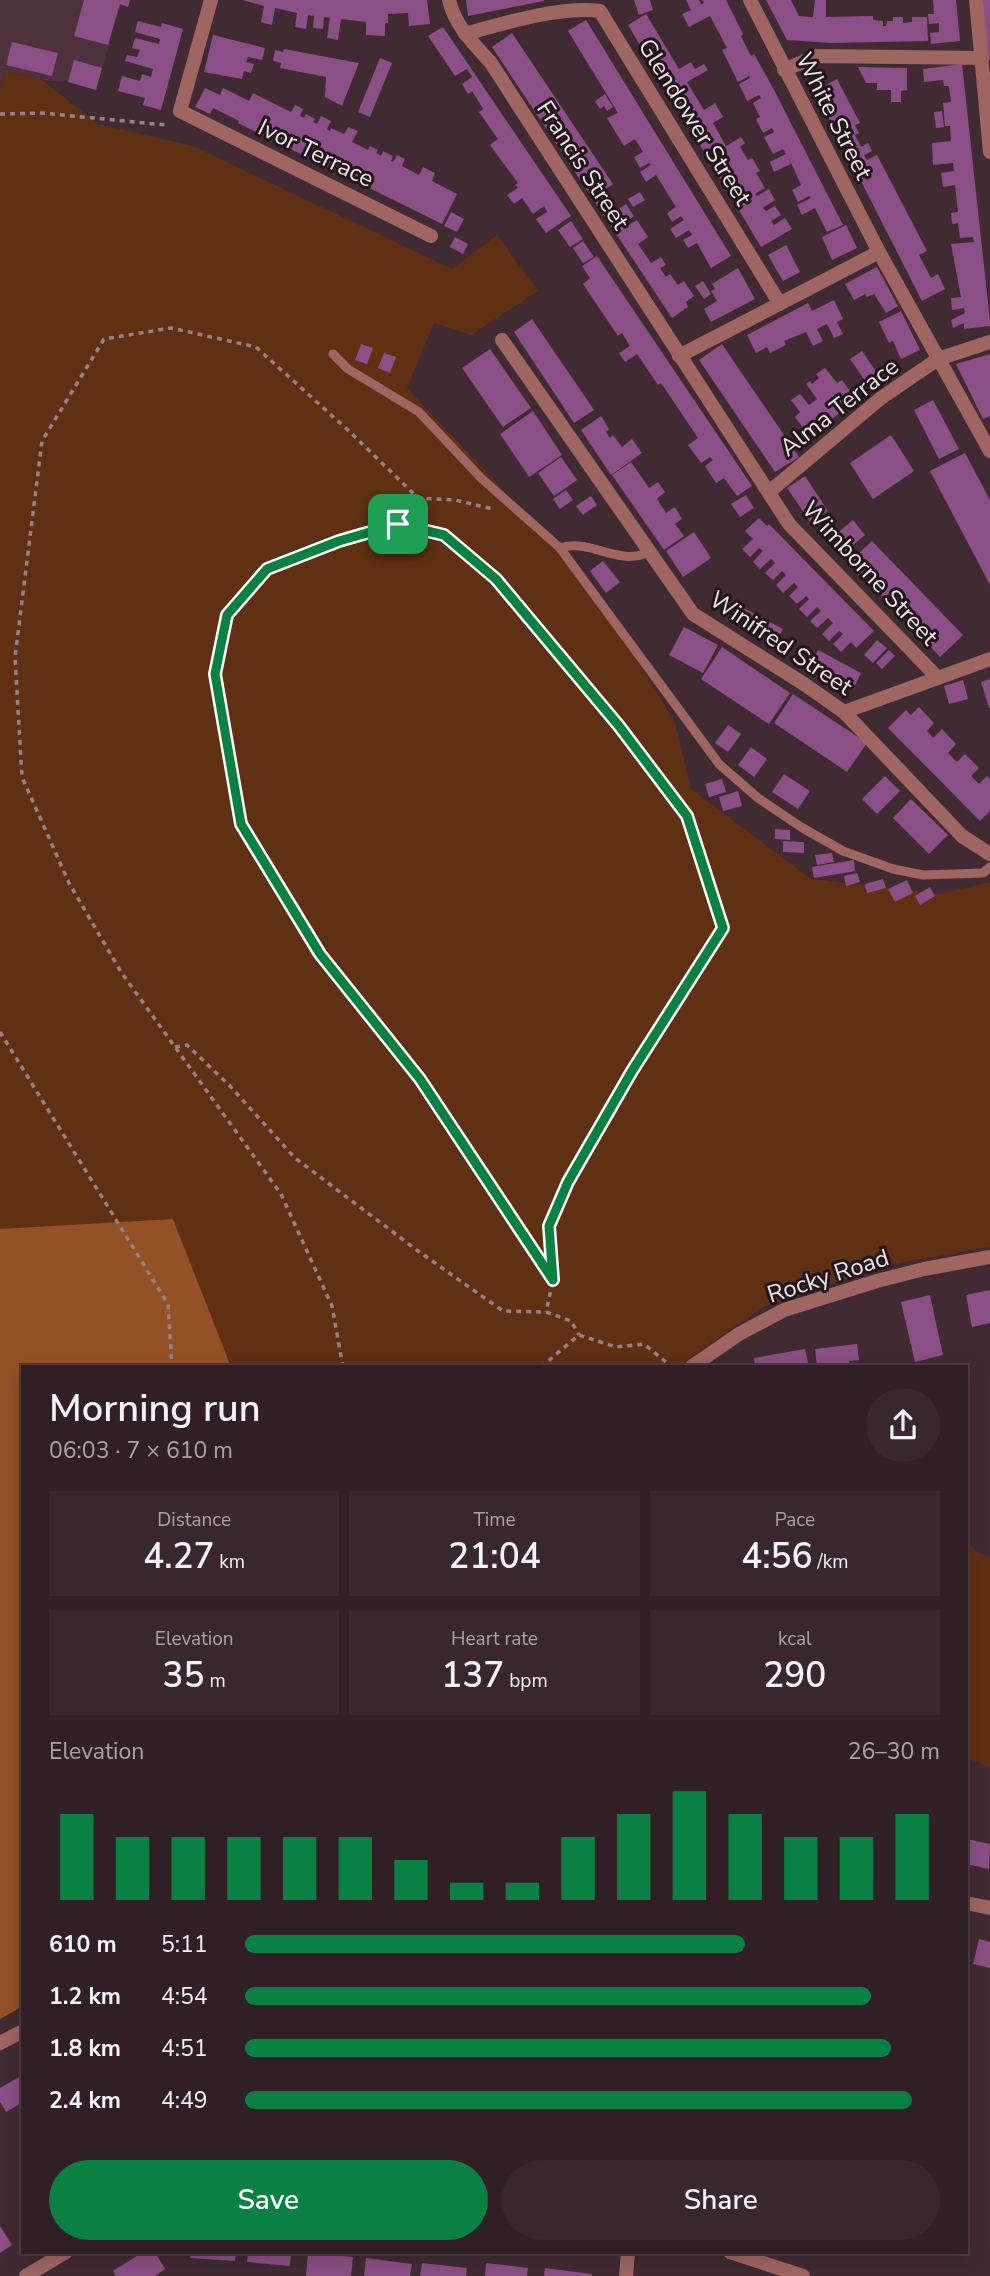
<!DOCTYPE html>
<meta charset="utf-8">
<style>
body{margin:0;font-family:"Nunito Sans",sans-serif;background:#38282e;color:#f1f3f6;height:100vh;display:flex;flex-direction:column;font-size:26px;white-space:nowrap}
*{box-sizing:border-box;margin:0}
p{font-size:23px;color:#a8a3a7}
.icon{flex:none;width:38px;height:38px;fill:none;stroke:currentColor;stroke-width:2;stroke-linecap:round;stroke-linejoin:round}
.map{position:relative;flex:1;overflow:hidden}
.sheet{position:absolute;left:21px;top:1365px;width:947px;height:889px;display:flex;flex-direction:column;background:#302026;border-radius:0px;box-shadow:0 4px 18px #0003,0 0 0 2px #4b3e43}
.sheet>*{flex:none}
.pin{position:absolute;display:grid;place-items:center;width:60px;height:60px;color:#fff;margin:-30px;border-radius:14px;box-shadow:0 4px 10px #0006}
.round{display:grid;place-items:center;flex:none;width:74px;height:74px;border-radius:37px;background:#38282e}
.summary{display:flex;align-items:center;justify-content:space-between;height:119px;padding:0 28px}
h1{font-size:38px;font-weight:600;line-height:52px}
.metrics{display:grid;grid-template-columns:repeat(3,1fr);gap:10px;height:119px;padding:7px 28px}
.metrics div{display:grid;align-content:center;border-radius:0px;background:#38282e;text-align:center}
.metrics b{font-size:35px;font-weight:600}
.metrics small{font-size:19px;font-weight:400}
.metrics p{font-size:19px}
.chart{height:196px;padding:14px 28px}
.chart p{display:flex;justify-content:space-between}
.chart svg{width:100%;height:126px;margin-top:7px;stroke:#0b8043;stroke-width:6}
.button{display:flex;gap:14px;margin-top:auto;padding:14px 28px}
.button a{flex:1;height:80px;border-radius:42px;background:#0b8043;color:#fff;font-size:28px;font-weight:600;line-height:80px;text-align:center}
.button a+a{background:#38282e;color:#f1f3f6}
ul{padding:0 28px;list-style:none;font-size:23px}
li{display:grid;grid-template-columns:112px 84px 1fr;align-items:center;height:52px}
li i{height:18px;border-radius:9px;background:#0b8043}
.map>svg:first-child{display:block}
.built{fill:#4d323c}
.green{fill:#5f3012}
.forest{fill:#955126}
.building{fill:#8a4f84}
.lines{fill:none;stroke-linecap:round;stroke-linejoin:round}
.path{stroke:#948288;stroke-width:3.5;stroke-dasharray:5 5;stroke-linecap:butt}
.service{stroke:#9e6561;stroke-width:9}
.minor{stroke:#9e6561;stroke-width:14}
.tertiary{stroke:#9e6561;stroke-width:14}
.route-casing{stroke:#fff;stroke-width:14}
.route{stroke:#0b8043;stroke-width:9}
.labels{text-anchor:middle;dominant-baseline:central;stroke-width:6;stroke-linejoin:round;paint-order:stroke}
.street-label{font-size:24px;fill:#f1e2e7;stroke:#21171a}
</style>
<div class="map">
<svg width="990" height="2276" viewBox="0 0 990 2276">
<rect width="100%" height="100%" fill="#402b32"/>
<path class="built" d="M0,0h130l-2,7 -8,-2 -24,85 -28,-8 -26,-2 -37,-9 -5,21z"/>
<g class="green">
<path d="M5,71l37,9 56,44 95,22 259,123 45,-34 41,56 -67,44 -37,-12 -27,65 177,188 91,146 16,67 120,90 128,15 51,-12v365l-108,19 -119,41 -86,60h-654v639l-23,13v-1927z"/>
<path d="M966,1540l12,12 12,6v210l-24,-11z"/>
</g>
<path class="forest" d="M173,1219l58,148h-208v639l-23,13v-790z"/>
<g class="building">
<path d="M84,0h46l-2,7 -8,-3 -12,41 -34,-9z"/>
<path d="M242,0h185l3,24 -21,2 -1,-13 -20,1v9h-3v13l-19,-1v-13l-25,-3 -3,21 -11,-2 3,-20 -6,-1 -1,12 -10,-1 1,-12 -6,-1 -2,14 -11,-2 2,-14 -22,-5 -3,17 -11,-3 3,-16z"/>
<path d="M466,0h78v1l-76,15z"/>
<path d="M634,0h16l3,10 -14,5z"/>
<path d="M686,0h13l2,4 3,-1 -2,-3h24l17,34 -2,2 10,20 3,-2 19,34 70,137 -16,7 -12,-24 -13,7 -5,-10 14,-7 -2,-2 -11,6 -6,-12 9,-5 -13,-29 3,8 -17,8 -4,-10 16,-8 -3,-5 -10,5 -9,-17 10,-5 -2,-4 -9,5 -7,-14 4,-2 -7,-14 8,-5 -2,-3 -12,6 -8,-17 11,-6 -1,-2 -11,6 -16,-32 5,-2 -17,-32 -21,11 -7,-13 9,-4z"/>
<path d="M766,0h25l8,16 11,1h3l2,-17h11v17l47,-1v4l10,1v5h3l1,-5h6v-4h10v6l9,-1v-5h15l1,24 -96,2 -45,-3z"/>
<path d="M933,0h23l4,41 -29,3 -1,-11 9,-1v-9l-10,1 -1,-10h6z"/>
<path d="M980,0h10v60h-1z"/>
<path d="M646,14l33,55 12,-7 4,7 9,-5 4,6 -21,12 17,28 11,-7 8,14 -10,6 13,23 15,-9 4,6 -5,4 8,13 4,-2 8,13 -4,2 9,15 -10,6 2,2 12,-7 6,11 -12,8 3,3 9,-5 6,9 -10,6 3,4 11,-7 7,11 -31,18 -133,-222z"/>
<path d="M586,20l145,236 -20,12 -14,-25 -9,5 -5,-8 9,-5 -3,-5 -13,8 -6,-9 14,-9 -3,-4 -9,6 -5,-9 9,-6 -20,-32 -10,7 -6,-10 11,-7 -2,-2 -9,5 -6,-11 9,-5 -8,-13 -11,7 -17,-28 11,-5 -50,-82z"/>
<path d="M138,21l23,6 1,-4 21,6 -22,81 -18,-5 2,-7 -27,-7 4,-15 18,5 2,-7 9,3 2,-8 -28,-8 2,-6 10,2 3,-7 -8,-2 3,-10 24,6 1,-5 -25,-7z"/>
<path d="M443,27l128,189 -25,17 -10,-14 11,-7 -3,-6 -11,8 -11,-16 -8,6 -7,-9 11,-7 -3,-3 3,-2 -28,-38 8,-6 -19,-27 4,-3 -11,-18 -4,3 -6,-10 10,-7 -5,-8 -12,7 -27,-40z"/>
<path d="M512,33l101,151 -9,6 13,20 9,-6 8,12 -9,7 2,3 10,-6 11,17 -10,7 13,19 10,-6 5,8 -6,3 6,9 4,-3 8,11 6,-4 10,15 -8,6 2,5 -16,11 -180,-271z"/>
<path d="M213,35l52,13 -3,12 -14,-3 -2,5 8,2 -3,9 -7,-2 -2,8 -38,-7z"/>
<path d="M12,42l46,11 -6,23 -46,-11z"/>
<path d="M284,49l75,14 -17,43 -17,-9 1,-20 -46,-9 1,-5 -8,-2 2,-11 8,2z"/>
<path d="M380,58l12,5 -22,54 -12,-5z"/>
<path d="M74,60l28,8 -6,22 -28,-8z"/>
<path d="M962,64l28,257v5l-26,3v-6l-11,5 -2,-8 14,-7 -1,-5 -12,2 -1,-12 10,-1 -10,-53 23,-2 -1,-5 -13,1 -2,-15 -6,1 -1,-11 7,-1 -3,-27 -12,2 -2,-14 13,-2 -1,-8 -20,2 -1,-22 19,-2 -1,-15h-5l-2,-23 8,-1 -2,-16h-5l-1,-6 -19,2 -1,-13z"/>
<path d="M858,67l49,1v22l-6,1v11h-10v-12h-14v-7h-11z"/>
<path d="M837,79l23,44 -5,2 4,8 -4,2 6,12 7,-4 4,8 -8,4 3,5 10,-5 50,96 -8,4 12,23 7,-4 7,15 -23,12 -107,-210z"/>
<path d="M205,88l15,7 3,-7 26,13 4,-8 38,19 4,-7 8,4 -3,7 4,2 2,-4 9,5 -2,3 4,2 4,-8 10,5 -4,8 3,2 1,-3 13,6 4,-7 10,4 -6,11 16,8 2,-4 8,4 -2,3 5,3 2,-5 10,5 -2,5 2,1 4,-7 8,4 -3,7 17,9 4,-8 12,6 -3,8 25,13 -15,30 -204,-101 1,-2 -26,-13 -3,6 -15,-7z"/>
<path d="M605,94l8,13 -6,4 -3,-5 -4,3 -5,-8z"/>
<path d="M942,111l2,16 -8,1 -2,-16z"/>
<path d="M640,192l5,8 -12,7 -5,-8z"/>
<path d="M451,212l13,7 -7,13 -13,-6z"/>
<path d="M571,221l12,18 -13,8 -12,-17z"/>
<path d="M846,225l11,23 -25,12 -10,-23z"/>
<path d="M455,237l13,7 -5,10 -13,-7z"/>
<path d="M583,241l11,16 -11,6 -10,-15z"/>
<path d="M786,245l14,27 -17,9 -15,-26z"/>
<path d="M597,256l155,230 -15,10 -13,-18 -8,5 -11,-17 8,-6 -3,-3 -9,6 -13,-18 10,-7 -37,-55 -3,2 -21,-31 -12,8 -6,-9 11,-7 -8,-13 -4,3 -35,-52 7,-6 -8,-12z"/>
<path d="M877,267l21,39 -12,7 -12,-19 -7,3 -2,-3 -11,6 -9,-16z"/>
<path d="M738,268l17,31 -44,23 -7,-13 13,-8 -6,-10 4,-2 -3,-5z"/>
<path d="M703,281l8,13 -7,5 -9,-13z"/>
<path d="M834,300l9,19 -6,3 6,12 -9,4 -7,-14 -10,5 6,12 -10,5 -7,-14 -22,9 2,4 -16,8 -3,-6 -11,6 -9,-18 61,-32 4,8z"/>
<path d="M901,311l19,39 -19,9 -8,-18 -4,2 -10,-21z"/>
<path d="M532,319l62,91 -20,13 -60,-91z"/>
<path d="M361,344l12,4 -6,16 -12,-4z"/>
<path d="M722,344l77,113 -24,15 -76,-112z"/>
<path d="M490,349l41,59 -28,19 -41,-59z"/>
<path d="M862,351l20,29 -12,8 -20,-29z"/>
<path d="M384,353l12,4 -6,16 -12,-5z"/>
<path d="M990,354v62l-7,3 -27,-55z"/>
<path d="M825,368l12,15 5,-3 15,20 -48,36 -14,-19 5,-5 -9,-12 9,-6 9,11 8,-6 -11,-15 4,-3 2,3 7,-6 -3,-4z"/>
<path d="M933,400l26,49 -20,10 -25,-49z"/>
<path d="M533,411l29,44 -33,22 -29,-43z"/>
<path d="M601,416l8,13 -3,3 4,6 3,-3 9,12 10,-8 10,14 -31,22 -30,-45z"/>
<path d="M891,435l23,36 -41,28 -23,-36z"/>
<path d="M965,453l25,47v85l-60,-114z"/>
<path d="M561,457l16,23 -23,16 -16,-23z"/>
<path d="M631,462l18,26 9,-6 7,10 -8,7 9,14 9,-6 7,12 -7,5 9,12 -20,14 -52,-75z"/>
<path d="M805,476l23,35 -17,12 -24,-35z"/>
<path d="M566,490l7,10 -13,9 -7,-10z"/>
<path d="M746,495l8,13 -14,9 -9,-13z"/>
<path d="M591,496l6,9 -14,10 -7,-9z"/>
<path d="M759,518l8,8 2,-2 105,107 -18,17 -5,-6 -10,10 -8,-8 10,-10 -4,-3 -10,10 -7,-7 11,-11 -5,-5 -11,10 -7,-7 11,-10 -4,-4 -10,10 -8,-8 10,-10 -3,-3 -9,8 -8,-8 9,-9 -4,-4 -11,10 -7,-8 10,-10 -4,-4 -9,9 -8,-7 10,-10 -4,-4 -11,10 -7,-7 10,-11 -4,-3 -9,9 -8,-8 11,-10 -8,-8z"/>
<path d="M853,520l12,15 -25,21 -12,-15z"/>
<path d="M694,532l17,26 -28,19 -17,-26z"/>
<path d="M872,541l91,94 -23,22 -90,-95z"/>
<path d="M603,561l17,21 -14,11 -16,-22z"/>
<path d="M742,607l41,22 -9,16 -40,-22z"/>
<path d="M684,627l34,18 -15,28 -34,-18z"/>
<path d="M877,640l10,8 -14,15 -9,-8z"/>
<path d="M722,647l68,46 -21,31 -68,-45z"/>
<path d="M818,650l43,23 -8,17 -24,-13 2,-4 -19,-11z"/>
<path d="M889,650l6,6 -13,13 -6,-6z"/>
<path d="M990,679v29h-1l-8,-26z"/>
<path d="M963,680l5,19 -19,5 -5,-18z"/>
<path d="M793,694l74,49 -20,29 -73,-49z"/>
<path d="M919,707l15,16 -7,8 2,2 4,5 9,-9 14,15 -8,9 9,9 8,-8 14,14 -8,8 8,8 8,-8 3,3v32l-10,10 -92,-93 18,-18 5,5z"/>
<path d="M728,725l13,9 -13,18 -13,-9z"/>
<path d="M751,747l16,12 -13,18 -16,-12z"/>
<path d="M784,774l26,17 -12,18 -26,-17z"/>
<path d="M885,776l15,15 -23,23 -15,-15z"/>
<path d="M722,779l4,13 -17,5 -4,-13z"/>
<path d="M738,791l4,15 -19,5 -4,-14z"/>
<path d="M911,799l37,36 -19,19 -36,-36z"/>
<path d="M775,829l15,1v10l-15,-1z"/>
<path d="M783,841l21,1v11l-21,-1z"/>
<path d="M832,853l2,9 -17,3 -2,-10z"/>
<path d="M854,860l1,11 -41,7 -2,-11z"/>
<path d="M857,873l3,9 -14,4 -2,-10z"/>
<path d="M883,879l3,9 -19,5 -2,-9z"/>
<path d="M907,880l6,13 -18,9 -7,-13z"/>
<path d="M930,887l5,9 -15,9 -5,-9z"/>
<path d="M990,1290v33l-18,4 -6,-32z"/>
<path d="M930,1295l13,60 -28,7 -14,-60z"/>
<path d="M857,1344l2,16 -10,1 1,6h-33l-2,-18z"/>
<path d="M805,1349l4,18h-54l-1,-9z"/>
<path d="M966,1839l24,5 -1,25 -23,-5z"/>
<path d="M979,1939l11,3v26l-17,-4z"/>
<path d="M23,2075v27l-17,10 -6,-10v-14z"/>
<path d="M0,2226l12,19 -12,8z"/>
<path d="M143,2252h12l10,17 -10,7h-39l-3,-5z"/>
<path d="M190,2252h46l-1,9 -45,-3z"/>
<path d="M248,2252h43l-1,14 -43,-4z"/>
<path d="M308,2253l45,4 -2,19h-45z"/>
<path d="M366,2258l46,6 -2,12h-46z"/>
<path d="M422,2263l45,5 -1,8h-46z"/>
<path d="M486,2263l42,5 -1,8h-42z"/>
<path d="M545,2268l47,6v2h-48z"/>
</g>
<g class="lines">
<g class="path">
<path d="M0,114l42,-1 124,12 2,-2"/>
<path d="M418,498l-20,26 -59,17 -72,29 -40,45 -12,59 26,150 79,130 100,125 133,201 -7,32"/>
<path d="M398,524l46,11 52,44 123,147 68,90 36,111 -91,144 -64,111 -19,44 4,52"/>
<path d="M0,1032l168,272 4,63"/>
<path d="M175,1047l12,-2 42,40 66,73 123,93 85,60 43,1 25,9 8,14"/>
<path d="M343,1367l-11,-61 -51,-112 -160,-222 -52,-89 -47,-106 -7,-120 27,-216 62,-102 67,-11 85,19 94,85 68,66 37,2 38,9"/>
<path d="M541,1367l38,-32 37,12 28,-3 28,23"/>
</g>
<g class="service">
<path d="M333,354l15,15 71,43 62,66 79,70 159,216 39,34 43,29 42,24 50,18 30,6 60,-2 7,-6"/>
<path d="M560,548c31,-10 58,19 89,4"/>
</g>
<g class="minor">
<path d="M211,0l-31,111 251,125"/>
<path d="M449,0c6,26 25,44 42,63l298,461 149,154"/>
<path d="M750,0l129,252 111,199"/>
<path d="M976,0l14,152"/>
<path d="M465,34c39,-11 96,-28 135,-23l180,293"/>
<path d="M784,70l33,-14 165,2"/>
<path d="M502,340l191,274 111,70 40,28 118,124 28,18"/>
<path d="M679,356l200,-104"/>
<path d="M769,492l112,-94 57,-39 52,-17"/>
<path d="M844,712l146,-53"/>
<path d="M966,1903l24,5"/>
<path d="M730,2252l73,24"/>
<path d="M26,2276l40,-24"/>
<path d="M626,2276l2,-24"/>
</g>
<g class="tertiary">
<path d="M691,1367l48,-33 45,-24 93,-29 47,-12 66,-12"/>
<path d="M0,2043l23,-12"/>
</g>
</g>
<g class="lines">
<g class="route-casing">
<path id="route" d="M398,524l46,11 52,44 123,147 68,90 36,112 -91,143 -64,111 -19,44 4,54 -133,-201 -100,-125 -79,-130 -26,-150 12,-59 40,-46 72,-28z"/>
</g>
<use href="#route" class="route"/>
</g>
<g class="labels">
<g class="street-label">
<text transform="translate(834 116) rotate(63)">White Street</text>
<text transform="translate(695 122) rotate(58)">Glendower Street</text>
<text transform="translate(316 153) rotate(26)">Ivor Terrace</text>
<text transform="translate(583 165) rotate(57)">Francis Street</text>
<text transform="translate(839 407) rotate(-38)">Alma Terrace</text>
<text transform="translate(870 573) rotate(47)">Wimborne Street</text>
<text transform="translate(781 643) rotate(34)">Winifred Street</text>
<text transform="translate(828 1276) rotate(-18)">Rocky Road</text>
</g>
</g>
</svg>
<div class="pin" style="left:398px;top:524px;background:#1e9e55"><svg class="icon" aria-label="arrive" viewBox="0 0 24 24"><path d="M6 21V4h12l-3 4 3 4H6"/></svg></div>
<section class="sheet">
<div class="summary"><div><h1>Morning run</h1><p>06:03 · 7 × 610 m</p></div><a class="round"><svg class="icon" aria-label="share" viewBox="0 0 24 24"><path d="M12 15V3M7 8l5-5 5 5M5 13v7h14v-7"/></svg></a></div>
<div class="metrics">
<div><p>Distance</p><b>4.27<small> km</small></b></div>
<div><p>Time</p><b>21:04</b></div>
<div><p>Pace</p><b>4:56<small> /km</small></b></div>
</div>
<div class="metrics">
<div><p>Elevation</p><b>35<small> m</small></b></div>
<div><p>Heart rate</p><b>137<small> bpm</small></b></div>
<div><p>kcal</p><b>290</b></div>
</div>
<div class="chart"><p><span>Elevation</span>26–30 m</p>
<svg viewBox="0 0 160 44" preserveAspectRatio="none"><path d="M5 44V14M15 44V22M25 44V22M35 44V22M45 44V22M55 44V22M65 44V30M75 44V38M85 44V38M95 44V22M105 44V14M115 44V6M125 44V14M135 44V22M145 44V22M155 44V14"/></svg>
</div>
<ul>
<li><b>610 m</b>5:11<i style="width:72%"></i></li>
<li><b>1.2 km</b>4:54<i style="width:90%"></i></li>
<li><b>1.8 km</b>4:51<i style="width:93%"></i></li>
<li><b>2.4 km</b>4:49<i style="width:96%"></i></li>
</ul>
<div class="button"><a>Save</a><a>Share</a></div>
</section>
</div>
